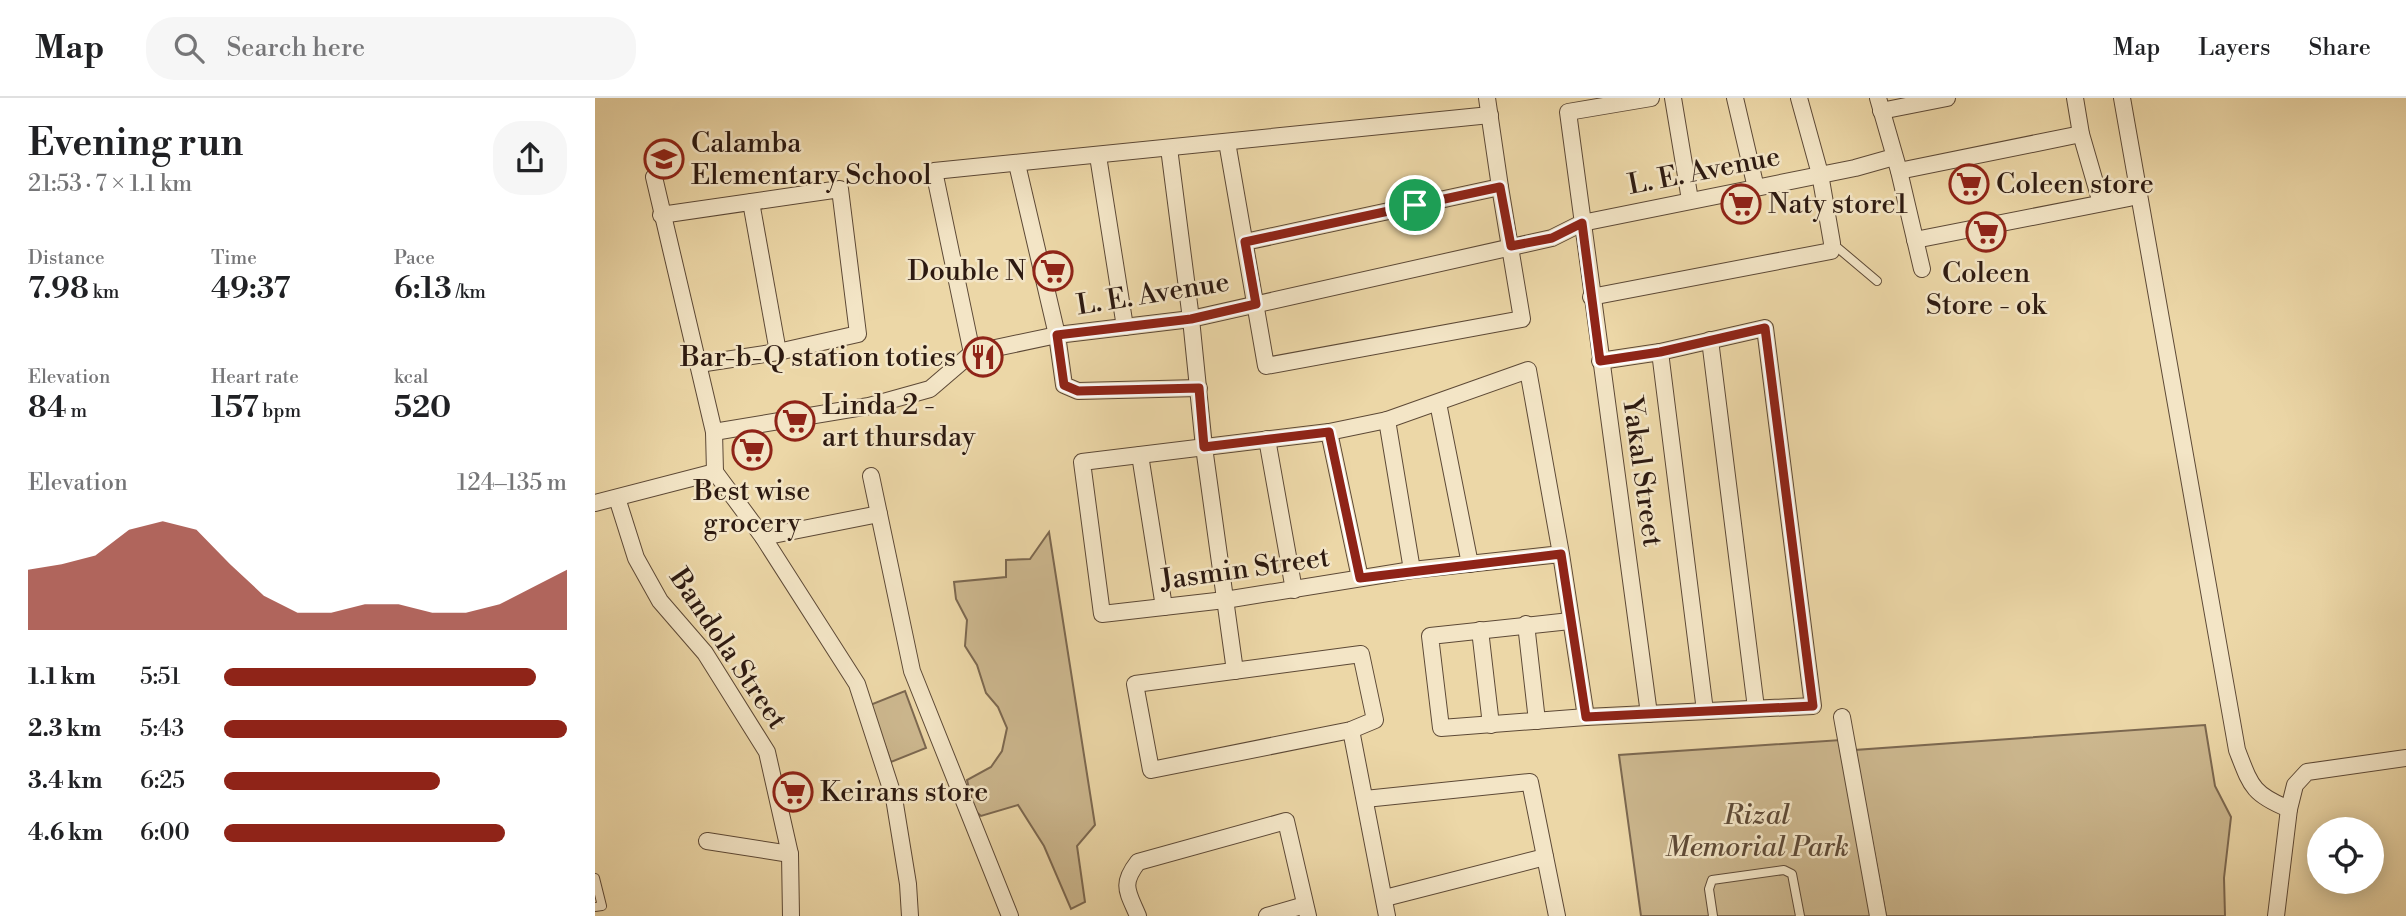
<!DOCTYPE html>
<meta charset="utf-8">
<style>
body{margin:0;font-family:"Libre Bodoni",serif;background:#f6f6f6;color:#202124;height:100vh;display:flex;flex-direction:column;font-size:26px;white-space:nowrap}
*{box-sizing:border-box;margin:0}
p{font-size:23px;color:#757577}
.icon{flex:none;width:38px;height:38px;fill:none;stroke:currentColor;stroke-width:2;stroke-linecap:round;stroke-linejoin:round}
.map{position:relative;flex:1;overflow:hidden}
.panel{display:flex;flex-direction:column;background:#fff;width:595px}
.panel>*{flex:none}
.controls{position:absolute;left:1712px;top:719px;display:grid;gap:14px}
.controls a{display:grid;place-items:center;width:77px;height:77px;border-radius:50%;background:#fff;box-shadow:0 4px 18px #0003;font-size:35px}
.pin{position:absolute;display:grid;place-items:center;width:60px;height:60px;color:#fff;margin:-30px;border:4px solid #fff;border-radius:50%;box-shadow:0 2px 7px #0007}
.round{display:grid;place-items:center;flex:none;width:74px;height:74px;border-radius:28px;background:#f6f6f6}
.summary{display:flex;align-items:center;justify-content:space-between;height:119px;padding:0 28px}
h1{font-size:38px;font-weight:600;line-height:52px}
.figures{display:grid;grid-template-columns:repeat(3,1fr);gap:10px;height:119px;padding:7px 28px}
.figures div{display:grid;align-content:center}
.figures b{font-size:30px;font-weight:600}
.figures small{font-size:19px;font-weight:400}
.figures p{font-size:19px}
.chart{height:196px;padding:14px 28px}
.chart p{display:flex;justify-content:space-between}
.chart svg{width:100%;height:126px;margin-top:7px;fill:#8f2418;opacity:.7}
ul{padding:0 28px;list-style:none;font-size:23px}
li{display:grid;grid-template-columns:112px 84px 1fr;align-items:center;height:52px}
li i{height:18px;border-radius:9px;background:#8f2418}
header{display:flex;align-items:center;gap:42px;box-sizing:border-box;height:98px;padding:0 35px;background:#fff;border-bottom:2px solid #e0e0e0}
header strong{font-size:33px}
nav{display:flex;gap:38px;margin-inline-start:auto;font-size:24px}
.search{width:490px;height:63px;background:#f6f6f6;display:flex;align-items:center;gap:18px;box-sizing:border-box;padding:0 24px;border-radius:28px;color:#757577;font-size:26px}
main{display:flex;flex:1;min-height:0}
.map>svg:first-child{display:block}
.green{fill:#ccb78e;stroke:#7c6850;stroke-width:2}
.lines{fill:none;stroke-linecap:round;stroke-linejoin:round}
.lane-casing{stroke:#5d4936;stroke-width:10}
.street-casing{stroke:#5d4936;stroke-width:18}
.lane{stroke:#f3e5c6;stroke-width:8}
.street{stroke:#f3e5c6;stroke-width:16}
.route-casing{stroke:#fff;stroke-width:14}
.route{stroke:#8f2418;stroke-width:9}
.labels{text-anchor:middle;dominant-baseline:central;stroke-width:5;stroke-linejoin:round;paint-order:stroke}
.poi-label{font-size:28px;fill:#2d1a11;stroke:#f3e5c6;text-anchor:start}
.street-label{font-size:28px;fill:#2d1a11;stroke:#f3e5c6}
.park-label{font-size:28px;font-style:italic;fill:#5d4936;stroke:#f3e5c6}
</style>
<header>
<strong>Map</strong>
<div class="search"><svg class="icon" aria-label="search" viewBox="0 0 24 24"><circle cx="10" cy="10" r="6"/><path d="M15 15l6 6"/></svg>Search here</div>
<nav><a>Map</a><a>Layers</a><a>Share</a></nav>
</header>
<main>
<section class="panel">
<div class="summary"><div><h1>Evening run</h1><p>21:53 · 7 × 1.1 km</p></div><a class="round"><svg class="icon" aria-label="share" viewBox="0 0 24 24"><path d="M12 15V3M7 8l5-5 5 5M5 13v7h14v-7"/></svg></a></div>
<div class="figures">
<div><p>Distance</p><b>7.98<small> km</small></b></div>
<div><p>Time</p><b>49:37</b></div>
<div><p>Pace</p><b>6:13<small> /km</small></b></div>
</div>
<div class="figures">
<div><p>Elevation</p><b>84<small> m</small></b></div>
<div><p>Heart rate</p><b>157<small> bpm</small></b></div>
<div><p>kcal</p><b>520</b></div>
</div>
<div class="chart"><p><span>Elevation</span>124–135 m</p>
<svg viewBox="0 0 160 44" preserveAspectRatio="none"><path d="M0 44V23L10 21L20 18L30 9L40 6L50 9L60 21L70 32L80 38L90 38L100 35L110 35L120 38L130 38L140 35L150 29L160 23V44z"/></svg>
</div>
<ul>
<li><b>1.1 km</b>5:51<i style="width:91%"></i></li>
<li><b>2.3 km</b>5:43<i style="width:100%"></i></li>
<li><b>3.4 km</b>6:25<i style="width:63%"></i></li>
<li><b>4.6 km</b>6:00<i style="width:82%"></i></li>
</ul>
</section>
<div class="map">
<svg width="1811" height="818" viewBox="0 0 1811 818">
<rect width="100%" height="100%" fill="#ecd7a7"/>
<filter id="stains"><feTurbulence type="fractalNoise" baseFrequency=".00286" numOctaves="4"/><feColorMatrix values="0 0 0 0 .2 0 0 0 0 .09 0 0 0 0 .02 0 0 0 .5 -.17"/></filter>
<radialGradient id="worn" r=".72"><stop offset=".6" stop-color="#630" stop-opacity="0"/><stop offset="1" stop-color="#630" stop-opacity=".3"/></radialGradient>
<g class="green">
<path d="M454,434l46,293 -18,21 8,56 -14,7 -27,-63 -26,-41 -37,11 -7,-6 -7,-30 24,-13 11,-16 5,-23 -9,-21 -12,-14 -9,-28 -12,-19 2,-26 -11,-21 -2,-17 52,-5v-17l24,-1z"/>
<path d="M310,593l21,57 -35,14 -21,-57z"/>
<path d="M1610,627l10,61 16,31 -7,61 1,38h-339l-31,-166z"/>
<path d="M1246,642l32,176h-232l-22,-161z"/>
</g>
<g class="lines">
<g class="lane-casing">
<g id="lane">
<path d="M1237,145l45,38"/>
<path d="M0,780l7,28 -7,1"/>
<path d="M1118,818l-4,-27 3,-9 72,-10 8,4 8,42"/>
</g>
</g>
<g class="street-casing">
<g id="street">
<path d="M1078,0l17,102"/>
<path d="M1140,0l21,90"/>
<path d="M1283,0l21,73 23,98"/>
<path d="M1480,0l6,36 20,69"/>
<path d="M1527,0l115,652c14,36 15,44 52,59"/>
<path d="M1286,13l66,-13"/>
<path d="M632,44l39,224 256,-47 -22,-132 -13,-89"/>
<path d="M574,50l22,171 13,128 31,224"/>
<path d="M503,58l27,171"/>
<path d="M422,66l40,171 7,50 14,6 121,-3"/>
<path d="M1304,73l182,-37"/>
<path d="M59,79l60,255 1,40"/>
<path d="M156,104l27,150"/>
<path d="M66,117l179,-26 18,145 -80,18 -79,12"/>
<path d="M1320,142l214,-42"/>
<path d="M650,144l255,-55"/>
<path d="M996,199l240,-46 1,-8 -12,-69 -21,-76"/>
<path d="M1115,242l46,368"/>
<path d="M1065,254l45,359"/>
<path d="M377,255l-38,-182 556,-56"/>
<path d="M843,305l32,161"/>
<path d="M792,322l25,150"/>
<path d="M119,334l155,-26 61,-17 42,-36 85,-18 134,-16 361,-81 30,-15 273,-55 39,-11"/>
<path d="M734,334l31,146"/>
<path d="M672,341l27,151"/>
<path d="M545,357l24,152"/>
<path d="M120,374l48,65 94,147 37,114 14,86 2,32"/>
<path d="M276,378l41,195 98,245"/>
<path d="M22,400l19,60 24,43 45,52 62,99 23,102 1,62"/>
<path d="M0,405l120,-31"/>
<path d="M168,439l116,-23"/>
<path d="M966,456l-149,16 -187,30 -123,14 -20,-152 247,-30 58,-12 141,-50 33,184 25,163"/>
<path d="M975,523l-140,15 11,92 145,-11 227,-11 -48,-378 -105,24 -60,9"/>
<path d="M931,526l11,97"/>
<path d="M885,532l11,95"/>
<path d="M766,556l14,66 -24,10 -200,40 -16,-86z"/>
<path d="M1054,616l-81,-602 83,-14"/>
<path d="M1247,619l36,199"/>
<path d="M756,632l36,186"/>
<path d="M770,701l165,-17 27,134"/>
<path d="M112,743l83,13"/>
<path d="M790,800l160,-41"/>
<path d="M543,818c-10,-24 -18,-31 0,-54l148,-41 22,95"/>
<path d="M672,818l38,-11"/>
<path d="M1681,818l13,-107 6,-24 12,-13 99,-14"/>
</g>
</g>
<use href="#lane" class="lane"/>
<use href="#street" class="street"/>
</g>
<g class="lines">
<g class="route-casing">
<path id="route" d="M905,89l11,59 41,-8 30,-15 18,138 60,-9 105,-24 48,378 -227,11 -25,-163 -201,24 -31,-146 -125,15 -5,-59 -121,3 -14,-6 -7,-50 134,-16 65,-15 -11,-62z"/>
</g>
<use href="#route" class="route"/>
</g>
<defs>
<g id="school-ring" transform="scale(2.0125)"><circle r="9.5" fill="#f3e5c6" stroke="#8f2418" stroke-width="1.5"/><path d="M0-5L7-2L0 1L-7-2ZM-4 1L0 2.5L4 1V4Q0 6-4 4Z" fill="#8f2418"/></g>
<g id="supermarket-ring" transform="scale(2.0125)"><circle r="9.5" fill="#f3e5c6" stroke="#8f2418" stroke-width="1.5"/><path d="M-6-5.5h2.5l.6 2H6L4.5 2H-2.5L-4.4-4H-6ZM-1.5 3.2a1.3 1.3 0 1 0 .1 0ZM3 3.2a1.3 1.3 0 1 0 .1 0Z" fill="#8f2418"/></g>
<g id="restaurant-ring" transform="scale(2.0125)"><circle r="9.5" fill="#f3e5c6" stroke="#8f2418" stroke-width="1.5"/><path d="M-5-6h1v4h1v-4h1v4h1v-4h1v5L-1.5 .5V6h-2V.5L-5-1ZM5-6V6H3V1.5H1.5Q1.5-4 5-6Z" fill="#8f2418"/></g>
</defs>
<g fill-rule="evenodd">
<use href="#school-ring" x="69" y="61"/>
<use href="#supermarket-ring" x="1374" y="86"/>
<use href="#supermarket-ring" x="1146" y="106"/>
<use href="#supermarket-ring" x="1391" y="134"/>
<use href="#supermarket-ring" x="458" y="173"/>
<use href="#restaurant-ring" x="388" y="259"/>
<use href="#supermarket-ring" x="200" y="323"/>
<use href="#supermarket-ring" x="157" y="352"/>
<use href="#supermarket-ring" x="198" y="694"/>
</g>
<g class="labels">
<g class="poi-label">
<text x="96" y="45">Calamba<tspan x="96" dy="32">Elementary School</tspan></text>
<text x="1401" y="86">Coleen store</text>
<text x="1173" y="106">Naty store1</text>
<text x="431" y="173" text-anchor="end">Double N</text>
<text x="1391" y="175" text-anchor="middle">Coleen<tspan x="1391" dy="32">Store - ok</tspan></text>
<text x="361" y="259" text-anchor="end">Bar-b-Q station toties</text>
<text x="227" y="307">Linda 2 -<tspan x="227" dy="32">art thursday</tspan></text>
<text x="157" y="393" text-anchor="middle">Best wise<tspan x="157" dy="32">grocery</tspan></text>
<text x="225" y="694">Keirans store</text>
</g>
<g class="street-label">
<text transform="translate(1109 73) rotate(-11)">L. E. Avenue</text>
<text transform="translate(558 196) rotate(-9)">L. E. Avenue</text>
<text transform="translate(1047 374) rotate(82)">Yakal Street</text>
<text transform="translate(650 471) rotate(-8)">Jasmin Street</text>
<text transform="translate(133 551) rotate(56)">Bandola Street</text>
</g>
<g class="park-label">
<text x="1162" y="717">Rizal<tspan x="1162" dy="32">Memorial Park</tspan></text>
</g>
</g>
<rect width="100%" height="100%" filter="url(#stains)"/>
<rect width="100%" height="100%" fill="url(#worn)"/>
</svg>
<div class="controls">
<a><svg class="icon" aria-label="locate" viewBox="0 0 24 24"><circle cx="12" cy="12" r="6"/><path d="M12 2v4M12 18v4M2 12h4M18 12h4"/></svg></a>
</div>
<div class="pin" style="left:820px;top:107px;background:#1e9e55"><svg class="icon" aria-label="arrive" viewBox="0 0 24 24"><path d="M6 21V4h12l-3 4 3 4H6"/></svg></div>
</div>
</main>
